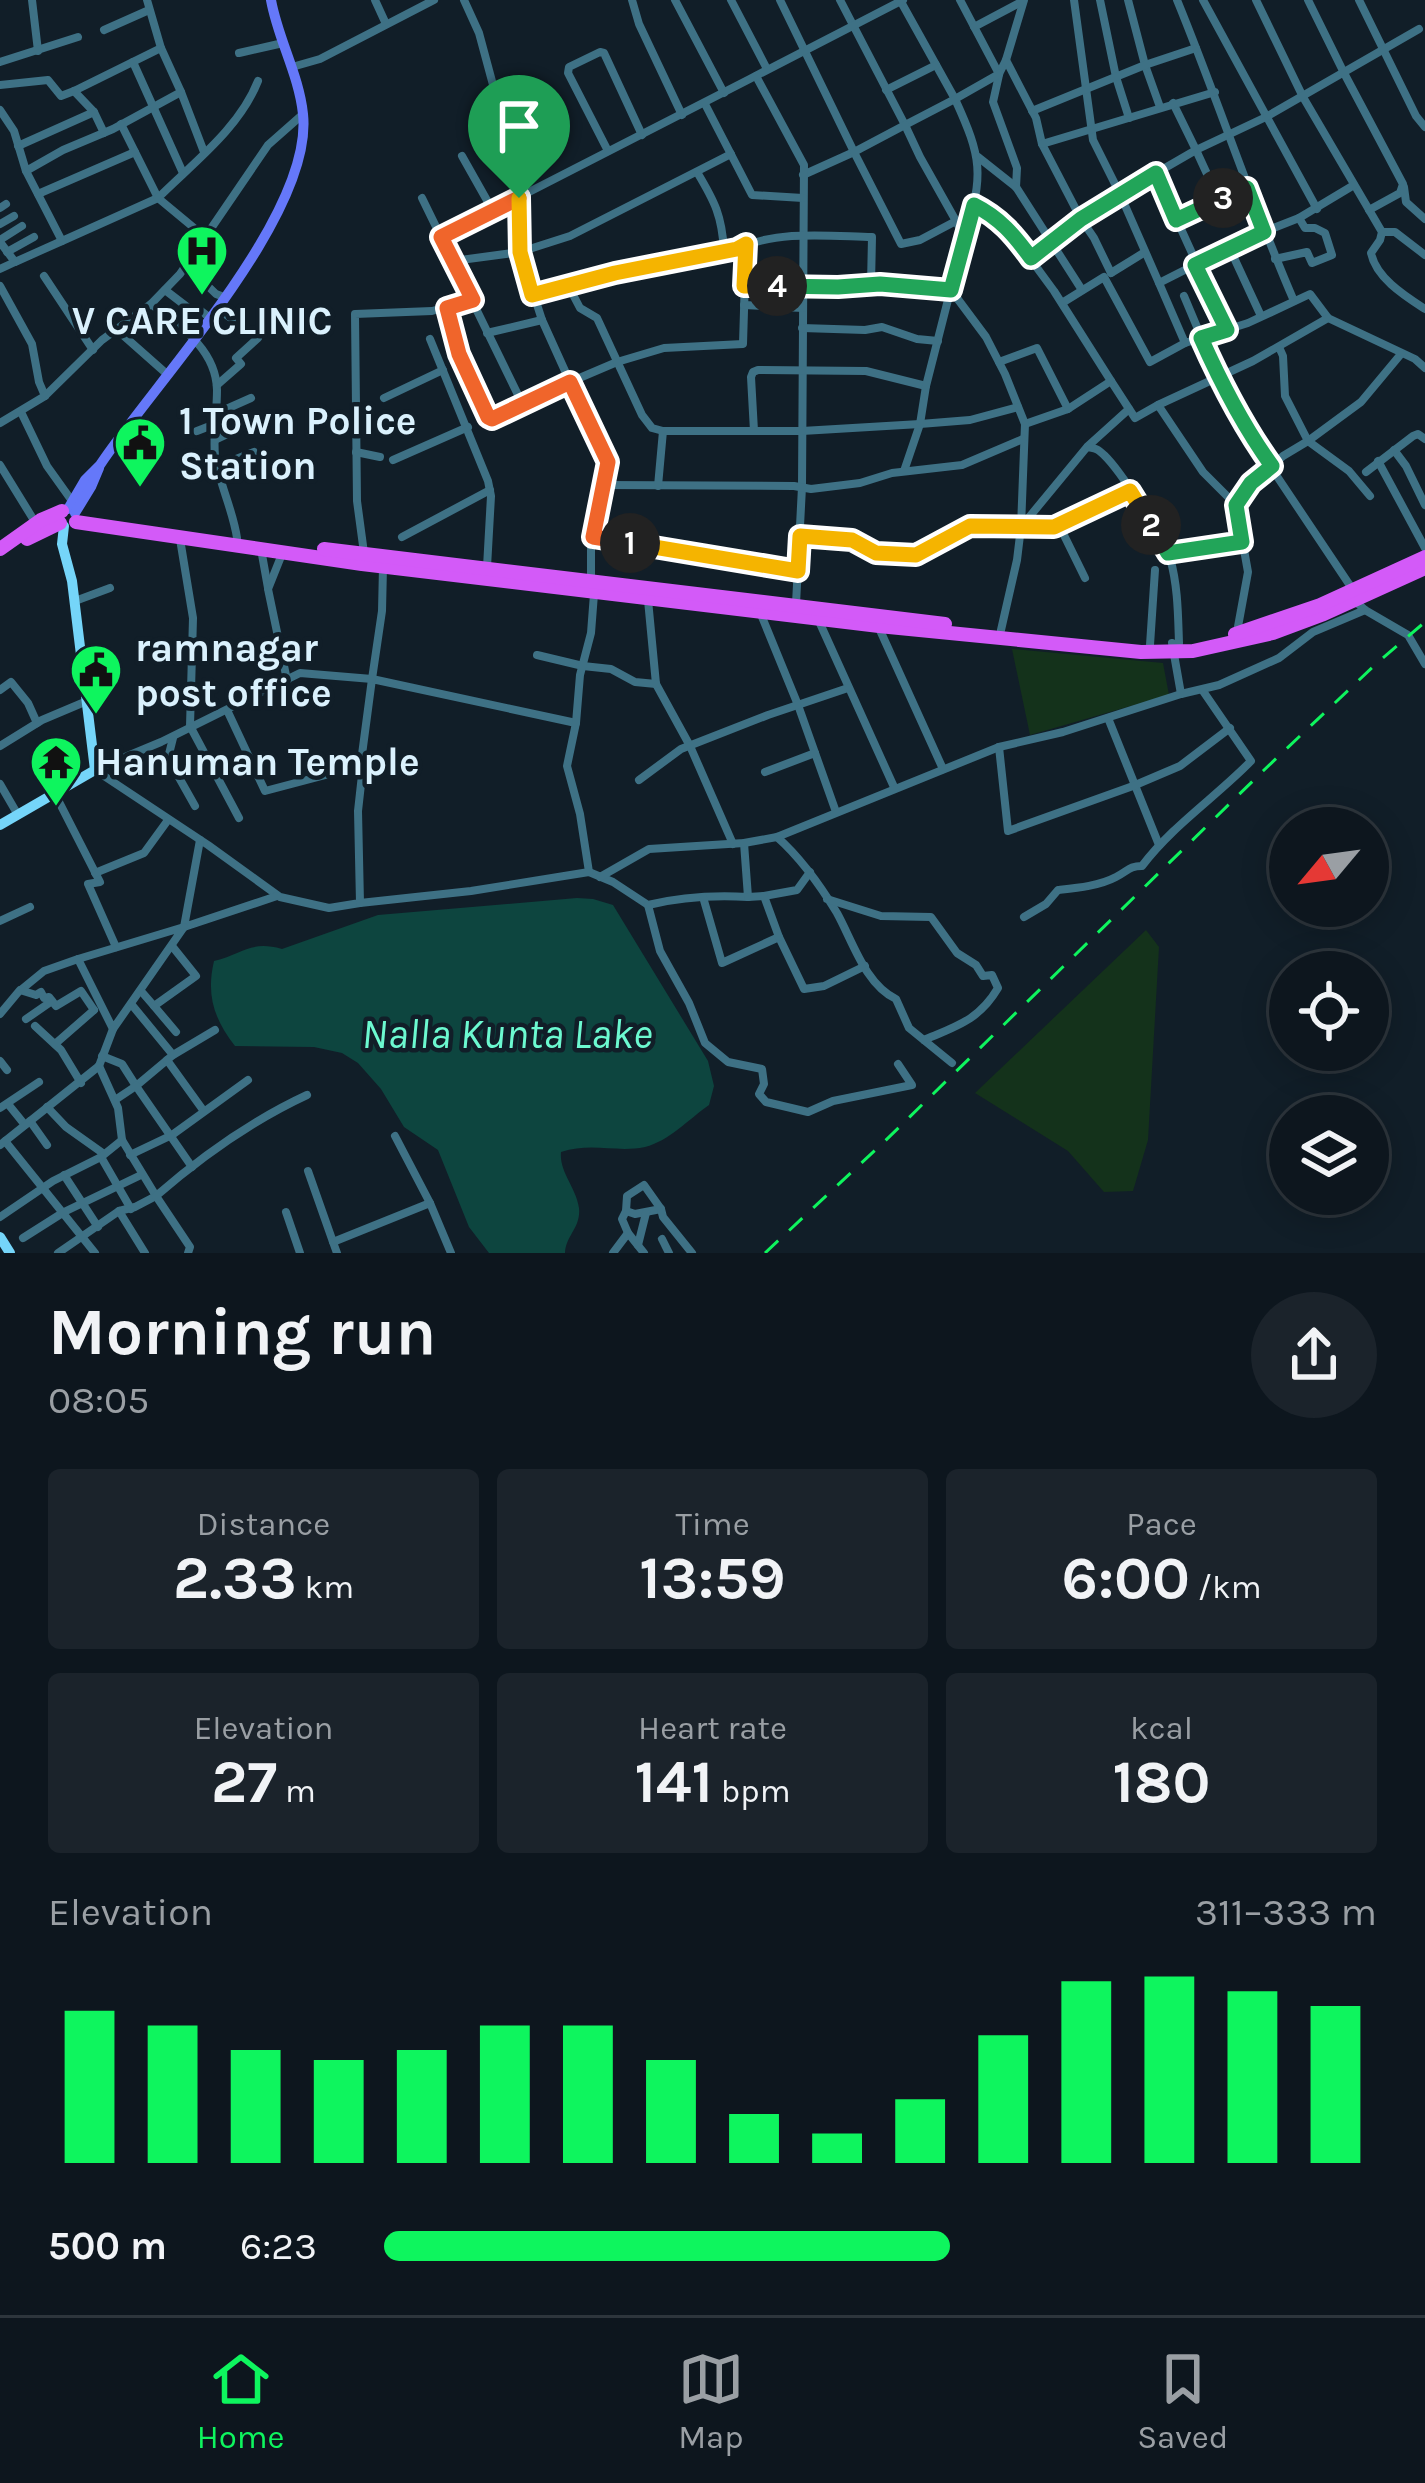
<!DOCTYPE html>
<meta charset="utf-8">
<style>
body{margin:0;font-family:Karla,sans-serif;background:#1b232b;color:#f1f3f6;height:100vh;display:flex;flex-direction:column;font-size:45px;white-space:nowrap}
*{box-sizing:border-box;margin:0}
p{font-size:39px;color:#9a9fa4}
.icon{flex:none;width:66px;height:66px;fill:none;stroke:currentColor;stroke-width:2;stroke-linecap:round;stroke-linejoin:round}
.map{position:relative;height:1253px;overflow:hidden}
.drawer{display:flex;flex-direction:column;background:#0d161e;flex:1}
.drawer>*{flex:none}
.needle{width:78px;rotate:241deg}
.fabs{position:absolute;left:1269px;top:807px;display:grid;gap:24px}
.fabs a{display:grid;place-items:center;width:120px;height:120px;border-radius:50%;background:#0d161e;box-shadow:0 6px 30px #0003,0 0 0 3px #2d353c;font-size:60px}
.pin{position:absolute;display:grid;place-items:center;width:102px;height:102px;color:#fff;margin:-123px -51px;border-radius:50% 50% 50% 0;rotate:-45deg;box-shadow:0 0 12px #0007}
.pin .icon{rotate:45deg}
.km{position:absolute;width:60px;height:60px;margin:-30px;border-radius:50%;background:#222;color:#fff;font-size:33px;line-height:60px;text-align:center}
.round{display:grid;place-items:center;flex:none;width:126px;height:126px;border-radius:63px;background:#1b232b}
.summary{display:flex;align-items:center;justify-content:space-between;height:204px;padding:0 48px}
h1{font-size:66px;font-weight:700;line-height:90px}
.figures{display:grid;grid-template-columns:repeat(3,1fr);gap:18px;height:204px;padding:12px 48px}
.figures div{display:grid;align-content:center;border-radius:12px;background:#1b232b;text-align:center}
.figures b{font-size:60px;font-weight:700}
.figures small{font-size:33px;font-weight:400}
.figures p{font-size:33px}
.chart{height:336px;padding:24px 48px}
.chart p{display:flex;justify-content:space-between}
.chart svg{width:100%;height:216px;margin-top:12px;stroke:#0ef55e;stroke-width:6}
ul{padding:0 48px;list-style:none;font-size:39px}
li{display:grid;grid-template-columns:192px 144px 1fr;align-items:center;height:90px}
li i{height:30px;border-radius:15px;background:#0ef55e}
.tabs{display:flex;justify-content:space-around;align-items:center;height:168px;border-top:3px solid #2d353c;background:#0d161e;font-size:33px;color:#9a9fa4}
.tabs a{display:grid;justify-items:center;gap:6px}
.tabs .on{color:#0ef55e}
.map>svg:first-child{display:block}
.green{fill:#14321b}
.water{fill:#0d453f}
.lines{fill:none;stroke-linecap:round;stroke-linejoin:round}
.street{stroke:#3e7185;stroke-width:8}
.secondary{stroke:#75d5f9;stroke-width:10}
.primary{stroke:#6578f9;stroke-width:10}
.highway{stroke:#d35af8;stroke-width:14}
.rail{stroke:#0ef55e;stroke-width:3;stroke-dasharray:18 15;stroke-linecap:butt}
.split-1-casing{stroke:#fff;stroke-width:24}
.split-2-casing{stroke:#fff;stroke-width:24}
.split-3-casing{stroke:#fff;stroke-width:24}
.split-4-casing{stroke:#fff;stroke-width:24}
.split-5-casing{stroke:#fff;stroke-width:24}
.split-1{stroke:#f0652b;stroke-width:15}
.split-2{stroke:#f5b400;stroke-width:15}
.split-3{stroke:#22a559;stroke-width:15}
.split-4{stroke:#22a559;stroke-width:15}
.split-5{stroke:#f5b400;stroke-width:15}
.labels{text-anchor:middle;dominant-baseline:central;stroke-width:9;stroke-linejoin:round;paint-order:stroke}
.poi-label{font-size:39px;font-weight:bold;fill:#daf1fd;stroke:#111e28;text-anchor:start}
.water-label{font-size:42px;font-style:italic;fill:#6cf9d0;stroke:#111e28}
</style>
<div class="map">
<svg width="1425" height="1253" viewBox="0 0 1425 1253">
<rect width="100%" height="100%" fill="#111e28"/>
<g class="green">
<path d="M1012,649l151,14 6,32 -139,40z"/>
<path d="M1146,930l13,17 -11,193 -15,51 -29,1 -36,-41 -93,-58z"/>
</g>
<path class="water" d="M577,898l16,1 20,6 95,156 6,25 -5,19c-20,14 -40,36 -64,42 -29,6 -53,-5 -84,5 -2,20 15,35 18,56 2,20 -13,27 -14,45h-76l-20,-26 -31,-77 -34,-23 -23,-38 -23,-26 -16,-10 -28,-6 -79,-1c-21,-27 -29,-51 -21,-85 29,-7 36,-21 68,-12l96,-34z"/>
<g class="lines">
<g class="street">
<path d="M32,0l6,51"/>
<path d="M375,0l11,24"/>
<path d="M464,0l15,33 17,63 22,65 3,16 -2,21 1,54 50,-16 161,-82"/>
<path d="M632,0l7,24 43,91"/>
<path d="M675,0l49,93"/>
<path d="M731,0l36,69"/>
<path d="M780,0l74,152 -51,23"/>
<path d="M840,0l65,125 50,-26 -55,-99"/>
<path d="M960,0l39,74 7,-14 18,-60"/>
<path d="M1100,0l16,77 13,41"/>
<path d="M1128,0l17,65 15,42"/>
<path d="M1177,0c41,100 74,202 117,301"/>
<path d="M1203,0l114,209"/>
<path d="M1256,0l47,97 79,135 -2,8 -9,13c5,25 34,43 54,56"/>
<path d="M1308,0l36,73 59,111 -3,9 -31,17"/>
<path d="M1359,0l57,116 9,11"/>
<path d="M974,27l49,-26"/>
<path d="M104,30l45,-20"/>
<path d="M239,53l44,-10"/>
<path d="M1006,60l30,58 6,26 39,75 39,-25 -27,-54 -19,-140"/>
<path d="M0,62l78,-25"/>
<path d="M133,62l50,111"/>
<path d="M292,67l28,-8 114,-59"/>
<path d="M999,75l-6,27 24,66 -1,19"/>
<path d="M756,76l48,89 -2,322 -6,117"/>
<path d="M0,85l48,-5 13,16 13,-5 87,-43 -14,-48"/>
<path d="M886,90l50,-25"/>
<path d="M181,92l23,60"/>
<path d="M1173,103l23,47 70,-33 153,-88"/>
<path d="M705,104l47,91 51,3"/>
<path d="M0,110l14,21 12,40 37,-21 50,-21 68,-37 -20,-44"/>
<path d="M1032,111l113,-46 51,-17"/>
<path d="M94,112l10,21"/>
<path d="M1042,144l173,-52"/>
<path d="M18,146l76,-34 -20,-21"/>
<path d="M608,151l-40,-78 1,-6 31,-15 4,1 38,82"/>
<path d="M462,156l31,55"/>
<path d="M978,157l38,30 66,103"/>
<path d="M26,171l36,70 96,-43 -37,-74"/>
<path d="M697,172c18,30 25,44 27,79"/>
<path d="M1156,174l71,156"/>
<path d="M1404,187l2,15 19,17"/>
<path d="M38,194l97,-42"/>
<path d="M422,198l100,205 48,-21 38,80 -17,85v34"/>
<path d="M1219,200l-23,-50 -76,44 39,89 89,-45 51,-20 55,-33"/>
<path d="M974,205l20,10 13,12 47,64 57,90 -43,28 -43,15"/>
<path d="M0,208l6,-4"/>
<path d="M1176,220l71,-32"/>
<path d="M0,224l14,-8"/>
<path d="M1382,232h13l30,23"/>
<path d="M965,236c19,-62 17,-78 -10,-137l44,-25"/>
<path d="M205,237l-47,-39c35,-35 81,-69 100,-117"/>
<path d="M441,237c155,-78 308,-158 462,-237"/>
<path d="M0,240l22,-14"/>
<path d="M0,242l15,20 47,-21"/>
<path d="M1229,247l32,69"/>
<path d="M7,252l27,-15"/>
<path d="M1031,258l50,-39 13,19 17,35"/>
<path d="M1275,259l32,-7 5,11 20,-8 -7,-22 -10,-5h-10l-6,-10"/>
<path d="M453,261l67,-9 22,68 28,62 47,-20 47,-14 79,-4 3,-99"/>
<path d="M185,264l31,30 8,3"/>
<path d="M0,269l15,-7"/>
<path d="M1111,273l34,-21"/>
<path d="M44,276l49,74"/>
<path d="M1159,283l26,60 63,-20 62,-29 18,24 87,41 10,9"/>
<path d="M0,286l32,58 7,38 6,14"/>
<path d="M744,286l94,1 42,-3 71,6 35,47 19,37 20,50 -4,103 -50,-1 -55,29 -40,-2 -24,-13 -52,-4"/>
<path d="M569,287l11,21 17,10 45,97 10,13 11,3"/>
<path d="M165,290l30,23 6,-2 9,7"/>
<path d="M532,295l83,-22 122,-24c40,-19 91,-13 135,-12l-1,47"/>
<path d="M1184,296l34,81 34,62 101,151"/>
<path d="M1062,303l42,-26 46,85 35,-19"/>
<path d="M151,304c29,22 65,45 66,86 0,22 -4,44 -2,66 4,27 18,54 22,82"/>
<path d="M744,305l59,3"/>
<path d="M447,308l12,46 29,63 8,1 26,-15"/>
<path d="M802,328l63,2 17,-3 35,12 21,2"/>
<path d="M116,329l52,46"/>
<path d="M487,333l55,-13"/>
<path d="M430,339l58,142 3,15 -4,71"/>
<path d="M1279,347l4,9 2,40 23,45 41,30 21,25"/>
<path d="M999,362l38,-14 31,61"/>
<path d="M1111,381l24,37 23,-13 45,67 33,33"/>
<path d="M217,385l24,-21 -5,-6 22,-20 -41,-30"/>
<path d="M384,398l59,-28"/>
<path d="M1158,405l95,-44 75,-43"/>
<path d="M21,412l26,54 25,35"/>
<path d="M215,414l36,-16"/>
<path d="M0,423l45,-27 57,-56 49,-36 29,-30 88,-129 34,-30"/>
<path d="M197,431l18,-7"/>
<path d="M754,431l-3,-54 2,-5 5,-2 108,1 60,15"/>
<path d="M215,440l46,-22"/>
<path d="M1088,446l41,-37"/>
<path d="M1394,450l12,16 19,39"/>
<path d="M356,452l24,5"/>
<path d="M393,460l75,-33"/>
<path d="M1378,461l47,87"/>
<path d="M0,465l35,57"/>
<path d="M218,466l36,-14"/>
<path d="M904,471l16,-47 6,-38 38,-149 -8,-16 -36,19 -19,4 -47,-92 51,-27 15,32 36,64"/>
<path d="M1366,472l47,-36 5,-2 7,5"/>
<path d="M603,485l191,1 17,3 49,-6 32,-10 70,-8 61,-26"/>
<path d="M658,486l5,-55h139l118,-7 50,-4 48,-13"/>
<path d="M1059,525l26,53"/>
<path d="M1022,527h32l76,-36"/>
<path d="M402,537l88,-47"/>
<path d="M593,537l205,34"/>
<path d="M180,539l13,79 -3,108 49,92"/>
<path d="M261,549l7,39"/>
<path d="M364,553l-7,-52 -2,-187 77,-3 41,-11"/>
<path d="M1168,553l74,-11"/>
<path d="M282,554l-14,35 19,91"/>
<path d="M648,600l8,84 34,62 43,98"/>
<path d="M1354,600l11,10 43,25 17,29"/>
<path d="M75,601l35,-13"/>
<path d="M760,612l38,93 38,107"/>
<path d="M818,619l76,168"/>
<path d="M879,628l64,141"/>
<path d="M1001,630l16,-70 4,-33 66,-80c10,2 9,1 17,8 16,15 60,83 66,103 8,28 8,57 9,85"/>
<path d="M1237,632l11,-60 -12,-67 6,-12 41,-37 25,-15 53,-39 40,-48"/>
<path d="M1172,643l9,51"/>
<path d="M1150,645l5,-75"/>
<path d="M537,655l46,11 28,3 24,13 21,2"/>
<path d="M0,690l11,-8 17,21 9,20"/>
<path d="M1108,718l51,127"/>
<path d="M173,738l-5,20 27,48"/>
<path d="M0,746l42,-26 45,-19"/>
<path d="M999,747l9,84 125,-45 47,-20 50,-38"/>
<path d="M361,762l11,-83 204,44"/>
<path d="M96,769l65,-27 139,-69 72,6 10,-68 1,-44"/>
<path d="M95,770l113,75 72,52 49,11 31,-5 -2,-92 4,-36 -1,-13 -24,10 -72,19 -38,-81"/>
<path d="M765,772l50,-19"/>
<path d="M639,780l42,-31 87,-34 80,-27"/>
<path d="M0,784l18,31"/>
<path d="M55,794l45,88 -12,2 28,63"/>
<path d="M777,837c25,22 43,48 60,76 16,29 28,71 59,86l13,29 43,35"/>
<path d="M200,840l-16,87 93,-31"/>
<path d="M589,872l24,10 35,23c33,-8 66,-10 100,-8l-4,-54"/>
<path d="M95,873l49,-20 24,-33"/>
<path d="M600,877l49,-28 95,-6 33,-6 222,-90 64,-15 118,-38 38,-9 60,-27 34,-26 52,-22"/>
<path d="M764,896l33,-6 13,-18"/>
<path d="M703,897l19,66 57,-26 25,52 20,-3 41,-20"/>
<path d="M748,897l16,-1 15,41"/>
<path d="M827,899l54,17 50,1 26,36 19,12 7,11 9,-1 6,13c-19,32 -41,38 -74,52"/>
<path d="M360,903l111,-12 118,-19 -9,-58 -13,-48 9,-43 4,-48 11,-42 3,-39"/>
<path d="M648,905l12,46 29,52 16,40 23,19 34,7 2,15 -5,10 7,8 42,10 25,-11 79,-16 -14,-21"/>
<path d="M1024,917l22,-13 12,-14c19,-2 41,-4 58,-13 12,-6 13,-11 26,-11 31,-41 74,-69 109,-105l-48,-70"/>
<path d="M0,921l30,-14"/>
<path d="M184,927l-71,102 -35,-70z"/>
<path d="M22,989l22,-18 34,-12"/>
<path d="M141,991l13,15 42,-30 -24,-30"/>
<path d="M132,1005l41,50"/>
<path d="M154,1006l22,26"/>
<path d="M0,1014l20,-24 16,5 5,-3 3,6 5,-1 7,9 25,-15 13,19"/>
<path d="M26,1019l26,-18"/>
<path d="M35,1026l26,24 20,33"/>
<path d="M55,1044l39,-34"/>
<path d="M102,1056l20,8 14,22 37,-31 42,-25"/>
<path d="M167,1060l36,50"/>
<path d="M0,1061l7,9"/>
<path d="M115,1100l21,-14 56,81"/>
<path d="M8,1104l17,21"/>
<path d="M47,1107l19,20 38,27"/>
<path d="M0,1108l39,-26"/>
<path d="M30,1121l17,24"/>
<path d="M395,1136l35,67 21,50"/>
<path d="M5,1141l90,112"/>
<path d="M0,1145l99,-79 14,-37"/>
<path d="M130,1155l42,-20 76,-55"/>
<path d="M101,1157l30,52"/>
<path d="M308,1171l25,71"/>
<path d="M64,1175l34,52"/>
<path d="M119,1211l26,42"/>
<path d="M626,1211l9,3 26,-5"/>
<path d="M286,1212l14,41"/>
<path d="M0,1217l53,-36 48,-24 21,-17"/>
<path d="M628,1233l-6,-14 4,-8 1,-15 17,-11 17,24 2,8 29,36"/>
<path d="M23,1238l41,-26 77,-37"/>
<path d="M662,1239l7,14"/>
<path d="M638,1245l8,-32"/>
<path d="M58,1253l61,-42 16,-4 21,-11 -34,-56 -4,-32 -19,-42"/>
<path d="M188,1253l2,-6 -34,-51c45,-39 97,-76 151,-101"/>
<path d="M337,1253l-4,-11 97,-39"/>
<path d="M613,1253l15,-20 16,20"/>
</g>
<g class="secondary">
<path d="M0,825l95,-55 -23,-189 -10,-37 2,-18"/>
<path d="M0,1237l10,16"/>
</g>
<g class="primary">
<path d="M68,509l17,-29 15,-15c55,-83 214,-250 203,-351 -4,-39 -25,-75 -32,-114"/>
<path d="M75,513l16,-26 8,-19"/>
</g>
<g class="highway">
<path d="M76,522l286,42 517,62 262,26 52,-1 80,-18 51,-19 101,-46"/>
<path d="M27,539l33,-16"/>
<path d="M0,549l41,-29 21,-9"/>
<path d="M324,549l621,75"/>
<path d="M1235,634l85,-29 105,-48"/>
</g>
<path class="rail" d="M765,1253l120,-112 378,-370 114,-108 48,-41"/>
</g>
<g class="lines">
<g class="split-1-casing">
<path id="split-1" d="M519,198l-78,39 32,63 -26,8 12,46 29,63 4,2 78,-37 38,80 -15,75 37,6"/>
</g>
<g class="split-2-casing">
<path id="split-2" d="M630,543l168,28 2,-35 52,4 24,13 40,2 54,-29 84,1 76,-36 21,34"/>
</g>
<g class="split-3-casing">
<path id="split-3" d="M1151,525l17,28 74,-11 -6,-37 15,-22 21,-17c-29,-40 -51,-83 -71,-128l26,-8 -32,-65 69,-33 -17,-44 -24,10"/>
</g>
<g class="split-4-casing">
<path id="split-4" d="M777,286l61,1 42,-3 71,6 23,-85c26,13 40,30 57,53l50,-39 75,-46 20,47 47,-22"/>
</g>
<g class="split-5-casing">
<path id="split-5" d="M519,198l1,54 12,43 83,-22 122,-24 9,-5 -2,42h33"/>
</g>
<use href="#split-1" class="split-1"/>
<use href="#split-2" class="split-2"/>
<use href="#split-3" class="split-3"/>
<use href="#split-4" class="split-4"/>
<use href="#split-5" class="split-5"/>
</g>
<defs>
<g id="hospital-pin" transform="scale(2.7)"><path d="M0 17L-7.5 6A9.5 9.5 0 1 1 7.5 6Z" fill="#0ef55e" stroke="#111e28"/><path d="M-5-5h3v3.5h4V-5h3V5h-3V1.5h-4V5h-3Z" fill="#111"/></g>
<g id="civic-pin" transform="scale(2.7)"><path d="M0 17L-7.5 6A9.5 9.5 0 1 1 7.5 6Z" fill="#0ef55e" stroke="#111e28"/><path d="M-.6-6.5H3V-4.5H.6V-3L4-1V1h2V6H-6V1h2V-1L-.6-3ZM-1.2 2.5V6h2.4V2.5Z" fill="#111"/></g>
<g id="temple-pin" transform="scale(2.7)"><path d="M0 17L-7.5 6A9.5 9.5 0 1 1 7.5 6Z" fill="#0ef55e" stroke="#111e28"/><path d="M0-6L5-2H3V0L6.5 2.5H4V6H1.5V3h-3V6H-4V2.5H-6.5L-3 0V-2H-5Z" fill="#111"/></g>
</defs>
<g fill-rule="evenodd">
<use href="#hospital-pin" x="202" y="251"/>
<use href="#civic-pin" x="140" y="443"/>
<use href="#civic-pin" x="96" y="670"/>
<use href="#temple-pin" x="56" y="762"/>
</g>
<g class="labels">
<g class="poi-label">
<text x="202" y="321" text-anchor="middle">V CARE CLINIC</text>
<text x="179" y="421">1 Town Police<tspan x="179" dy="45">Station</tspan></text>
<text x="135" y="648">ramnagar<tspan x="135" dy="45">post office</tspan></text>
<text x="95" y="762">Hanuman Temple</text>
</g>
<g class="water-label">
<text x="507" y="1034">Nalla Kunta Lake</text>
</g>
</g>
</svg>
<div class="fabs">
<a><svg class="needle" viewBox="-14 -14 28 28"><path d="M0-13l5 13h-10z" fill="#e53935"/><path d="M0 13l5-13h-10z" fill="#9a9fa4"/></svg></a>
<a><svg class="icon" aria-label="locate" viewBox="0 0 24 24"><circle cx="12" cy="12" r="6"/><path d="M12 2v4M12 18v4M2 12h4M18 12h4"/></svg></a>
<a><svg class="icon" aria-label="layers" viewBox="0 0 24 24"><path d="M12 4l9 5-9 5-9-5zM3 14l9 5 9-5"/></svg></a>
</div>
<div class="pin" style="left:519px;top:198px;background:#1e9e55"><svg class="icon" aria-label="arrive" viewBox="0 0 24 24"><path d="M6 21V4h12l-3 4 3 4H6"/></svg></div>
<b class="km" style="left:630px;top:543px">1</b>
<b class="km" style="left:1151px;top:525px">2</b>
<b class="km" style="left:1223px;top:198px">3</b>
<b class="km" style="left:777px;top:286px">4</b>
</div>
<section class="drawer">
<div class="summary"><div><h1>Morning run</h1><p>08:05</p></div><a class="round"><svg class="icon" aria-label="share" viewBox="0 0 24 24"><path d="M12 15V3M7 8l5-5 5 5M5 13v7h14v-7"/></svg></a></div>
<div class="figures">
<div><p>Distance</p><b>2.33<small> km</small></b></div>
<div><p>Time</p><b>13:59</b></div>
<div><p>Pace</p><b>6:00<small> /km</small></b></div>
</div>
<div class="figures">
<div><p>Elevation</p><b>27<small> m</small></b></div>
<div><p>Heart rate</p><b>141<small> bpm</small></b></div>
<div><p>kcal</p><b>180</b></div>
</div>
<div class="chart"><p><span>Elevation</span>311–333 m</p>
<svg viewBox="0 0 160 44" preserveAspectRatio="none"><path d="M5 44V13M15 44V16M25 44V21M35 44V23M45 44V21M55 44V16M65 44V16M75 44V23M85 44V34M95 44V38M105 44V31M115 44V18M125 44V7M135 44V6M145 44V9M155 44V12"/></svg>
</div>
<ul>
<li><b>500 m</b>6:23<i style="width:57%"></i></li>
</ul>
</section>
<nav class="tabs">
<a class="on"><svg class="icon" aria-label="home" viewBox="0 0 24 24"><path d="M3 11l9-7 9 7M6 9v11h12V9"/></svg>Home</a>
<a><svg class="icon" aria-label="map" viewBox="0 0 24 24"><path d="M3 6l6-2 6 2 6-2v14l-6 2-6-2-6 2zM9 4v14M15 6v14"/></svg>Map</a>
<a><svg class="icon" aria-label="saved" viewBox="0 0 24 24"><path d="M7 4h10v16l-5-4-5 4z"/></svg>Saved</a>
</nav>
